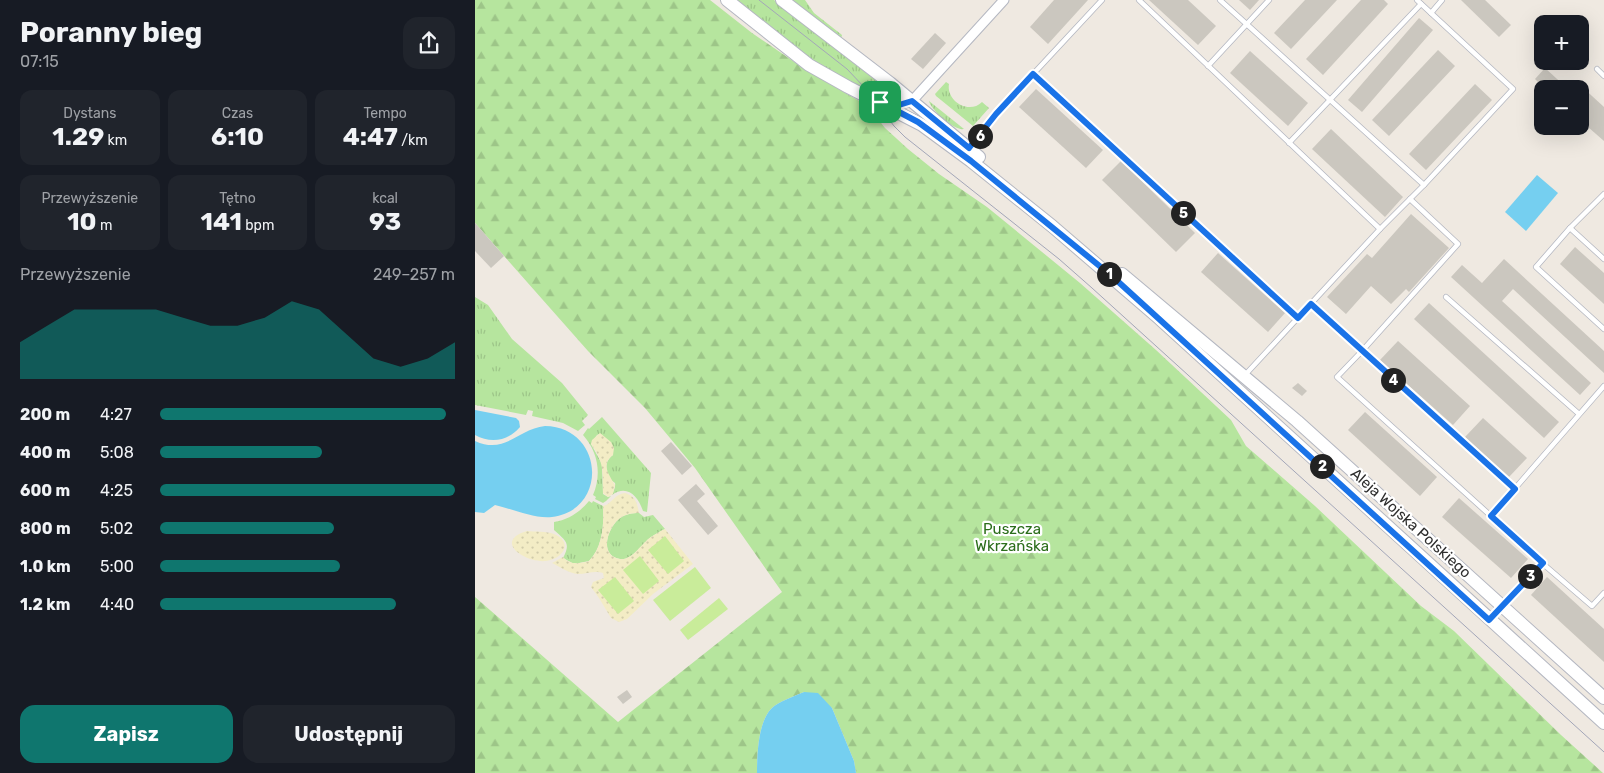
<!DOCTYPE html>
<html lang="pl">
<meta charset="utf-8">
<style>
body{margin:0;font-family:Rubik,sans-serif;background:#20242c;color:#f1f3f6;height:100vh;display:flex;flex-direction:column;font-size:19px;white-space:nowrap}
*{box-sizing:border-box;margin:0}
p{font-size:16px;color:#9ea1a6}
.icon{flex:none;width:28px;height:28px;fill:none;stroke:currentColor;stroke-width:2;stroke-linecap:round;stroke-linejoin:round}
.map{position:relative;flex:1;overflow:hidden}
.sheet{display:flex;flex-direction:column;background:#171b24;width:475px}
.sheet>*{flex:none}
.fabs{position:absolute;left:1059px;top:15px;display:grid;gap:10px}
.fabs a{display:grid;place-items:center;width:55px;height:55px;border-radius:10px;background:#171b24;box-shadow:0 5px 20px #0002;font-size:25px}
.pin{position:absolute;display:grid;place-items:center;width:42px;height:42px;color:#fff;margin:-21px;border-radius:10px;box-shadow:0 2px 8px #0006}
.km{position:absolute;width:25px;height:25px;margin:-12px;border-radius:50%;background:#222;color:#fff;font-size:14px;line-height:25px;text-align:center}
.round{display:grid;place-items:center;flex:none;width:52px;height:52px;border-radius:15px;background:#20242c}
.head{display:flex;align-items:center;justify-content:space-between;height:85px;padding:0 20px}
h1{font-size:28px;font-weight:700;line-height:38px}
.metrics{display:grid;grid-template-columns:repeat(3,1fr);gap:8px;height:85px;padding:5px 20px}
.metrics div{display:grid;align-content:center;border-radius:12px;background:#20242c;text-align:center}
.metrics b{font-size:25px;font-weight:700}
.metrics small{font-size:14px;font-weight:400}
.metrics p{font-size:14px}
.chart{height:140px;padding:10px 20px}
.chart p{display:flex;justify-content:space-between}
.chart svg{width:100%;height:90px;margin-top:5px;fill:#0f766e;opacity:.7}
.button{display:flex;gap:10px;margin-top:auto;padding:10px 20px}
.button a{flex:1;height:58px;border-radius:15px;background:#0f766e;color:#fff;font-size:20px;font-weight:700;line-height:58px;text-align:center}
.button a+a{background:#20242c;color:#f1f3f6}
ul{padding:0 20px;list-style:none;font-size:16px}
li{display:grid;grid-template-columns:80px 60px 1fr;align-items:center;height:38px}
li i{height:12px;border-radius:6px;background:#0f766e}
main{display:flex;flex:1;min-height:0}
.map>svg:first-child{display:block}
.grass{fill:url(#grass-tufts)}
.forest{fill:url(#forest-firs)}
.sand{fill:url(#sand-dots)}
.pitch{fill:#c9ec9a}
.water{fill:#75cff0}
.building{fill:#cbc7bf}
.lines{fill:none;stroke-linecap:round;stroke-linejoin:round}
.service-casing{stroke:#b4b7c1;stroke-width:6}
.minor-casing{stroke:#b4b7c1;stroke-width:11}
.secondary-casing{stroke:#b4b7c1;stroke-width:14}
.service{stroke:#fff;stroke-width:4.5}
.minor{stroke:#fff;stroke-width:9}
.secondary{stroke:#fff;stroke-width:12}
.tram{stroke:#a3a6b8;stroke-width:1}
.route-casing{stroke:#fff;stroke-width:10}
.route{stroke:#1a73e8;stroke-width:6}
.labels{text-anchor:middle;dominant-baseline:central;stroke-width:4.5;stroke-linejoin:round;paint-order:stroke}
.street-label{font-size:15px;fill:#2e2e2e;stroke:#fff}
.park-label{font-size:15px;fill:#2c6e1b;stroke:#fff}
</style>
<main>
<section class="sheet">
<div class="head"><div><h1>Poranny bieg</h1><p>07:15</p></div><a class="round"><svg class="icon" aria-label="share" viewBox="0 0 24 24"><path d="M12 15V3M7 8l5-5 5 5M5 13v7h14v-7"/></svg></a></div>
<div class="metrics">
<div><p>Dystans</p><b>1.29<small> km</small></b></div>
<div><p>Czas</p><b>6:10</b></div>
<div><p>Tempo</p><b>4:47<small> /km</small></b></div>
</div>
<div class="metrics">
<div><p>Przewyższenie</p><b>10<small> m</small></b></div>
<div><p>Tętno</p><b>141<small> bpm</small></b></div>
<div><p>kcal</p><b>93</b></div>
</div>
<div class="chart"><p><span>Przewyższenie</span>249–257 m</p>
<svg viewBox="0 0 160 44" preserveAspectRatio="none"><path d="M0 44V26L10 18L20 10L30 10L40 10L50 10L60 14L70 18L80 18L90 14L100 6L110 10L120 22L130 34L140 38L150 34L160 26V44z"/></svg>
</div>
<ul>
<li><b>200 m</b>4:27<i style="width:97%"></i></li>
<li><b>400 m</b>5:08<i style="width:55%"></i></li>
<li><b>600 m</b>4:25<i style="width:100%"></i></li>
<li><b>800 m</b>5:02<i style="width:59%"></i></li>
<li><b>1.0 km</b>5:00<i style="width:61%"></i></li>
<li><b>1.2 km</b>4:40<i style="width:80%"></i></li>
</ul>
<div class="button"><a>Zapisz</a><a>Udostępnij</a></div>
</section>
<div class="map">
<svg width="1129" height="773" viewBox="0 0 1129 773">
<defs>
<pattern id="grass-tufts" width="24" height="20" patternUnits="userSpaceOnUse" patternTransform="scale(1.25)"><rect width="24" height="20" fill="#b6e59e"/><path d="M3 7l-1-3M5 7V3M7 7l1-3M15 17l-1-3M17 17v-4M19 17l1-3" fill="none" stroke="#9dc588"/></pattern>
<pattern id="forest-firs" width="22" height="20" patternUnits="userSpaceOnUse" patternTransform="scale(1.25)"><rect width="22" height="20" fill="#b6e59e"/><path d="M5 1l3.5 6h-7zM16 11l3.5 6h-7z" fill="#9dc588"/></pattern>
<pattern id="sand-dots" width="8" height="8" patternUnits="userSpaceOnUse" patternTransform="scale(1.25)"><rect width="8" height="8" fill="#f3ecc5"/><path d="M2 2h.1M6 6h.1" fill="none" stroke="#d1cbaa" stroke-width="1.8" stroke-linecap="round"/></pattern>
</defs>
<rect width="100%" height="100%" fill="#efe9e1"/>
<g class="grass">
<path d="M260,0h39l128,101 -7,3 -35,-17 -42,-22z"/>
<path d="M315,0h15l9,13 28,22 -1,4z"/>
<path d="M471,82l3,2c-3,17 20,31 33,18l7,6 -16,18 -37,-30 -1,-2z"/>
<path d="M454,101l35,28c-10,2 -33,-19 -35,-28z"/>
<path d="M0,297l13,8 24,34 50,44 26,32 -6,6 3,4 -7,6 -15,-8 -31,-7 1,-5 -5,-1 -2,5 -51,-10z"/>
<path d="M127,417l49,56 -4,39 -4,-1c-5,-15 -16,-27 -31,-16 1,-3 4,-8 3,-12 -2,-2 -5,-3 -6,-6 -4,-8 -4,-16 4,-22l-13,-21 -3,1 -6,9 11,20 1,30 5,3 3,-1 -5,5 -3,2 -8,-4 1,-2 -3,-2c9,-21 5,-43 -10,-60l5,-7 1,1z"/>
<path d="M114,501l3,2 1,-2 10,5c1,18 0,41 -14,55l-15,3 -11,-6c8,-15 3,-17 -9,-28v-8c14,-2 26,-10 35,-21z"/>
<path d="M164,513l5,4 9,-2 12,14c-5,2 -9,5 -14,8 -9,6 -19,24 -31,22 -22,-4 -12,-32 0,-41 6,-4 12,-5 19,-5z"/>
</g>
<path class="forest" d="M0,0h235l42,33 57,39 59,34 17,22 23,21 31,25 48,33 93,76 76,67 75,70 15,26 69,60 106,100 33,25 107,104 42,38h-747l-2,-12 -22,-53 -28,-16c-9,4 -26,10 -32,16 -14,13 -15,48 -15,65h-282v-176l143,125 164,-130 -87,-124 -50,-60 -57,-57 -113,-128z"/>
<g class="sand">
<path d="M125,433l11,9 3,6 -1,7c-13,9 -3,21 2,30l-2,9 -5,3 -5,-4c0,-20 1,-32 -12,-49l1,-4z"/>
<path d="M150,493c10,3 12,9 14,20 -7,0 -13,1 -19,5 -12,9 -22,37 0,41 12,2 22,-16 31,-22 5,-3 9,-6 14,-8l28,35 -40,30 -26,25 -8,3 -8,-4 -12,-20 -8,-11 2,-5 11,-4 -1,-5c-9,-3 -16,1 -25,1 -9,-1 -18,-7 -26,-11l11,-6c7,8 16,7 26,4 14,-14 15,-37 14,-55 9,-2 11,-12 22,-13z"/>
<path d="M52,531c8,1 19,0 27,3 20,8 9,25 -8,27 -22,2 -53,-20 -19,-30z"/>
</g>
<g class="pitch">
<path d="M190,536l19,25 -16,13 -20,-24z"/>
<path d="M165,556l19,25 -16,13 -20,-24z"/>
<path d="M220,567l16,21 -41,33 -17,-21z"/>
<path d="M140,577l19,24 -16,13 -20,-24z"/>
<path d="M244,598l9,11 -40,31 -8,-10z"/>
</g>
<g class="water">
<path d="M1062,175l21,18 -32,38 -21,-19z"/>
<path d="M0,410l41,8 3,3 1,6c-12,14 -29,17 -45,8z"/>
<path d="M70,426c59,1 64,84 7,91 -18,2 -39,-8 -57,-12l-11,8 -9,-1v-71c31,14 42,-12 70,-15z"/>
<path d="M329,692l14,1 14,15 22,53 2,12h-99c0,-17 1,-52 15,-65 6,-6 23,-12 32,-16z"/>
</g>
<g class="building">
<path d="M579,0h34l-40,44 -18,-17z"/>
<path d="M674,0h39l28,26 -18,19z"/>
<path d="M764,0h20l-9,10z"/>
<path d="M830,0h32l-46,49 -17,-16z"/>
<path d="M886,0h23l4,4 -65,71 -17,-16z"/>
<path d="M986,0h24l26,25 -12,12z"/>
<path d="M944,18l14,12 -71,82 -14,-12z"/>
<path d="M460,33l11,10 -23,26 -12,-10z"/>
<path d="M963,50l17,16 -66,70 -17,-16z"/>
<path d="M775,51l58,52 -20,23 -58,-53z"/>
<path d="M1070,68l23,21h-23l-10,-10z"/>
<path d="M1000,84l17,16 -66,70 -17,-16z"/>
<path d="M1105,85l24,22v34l-24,-21z"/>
<path d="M561,89l67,61 -17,18 -67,-61z"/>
<path d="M856,129l72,68 -18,20 -73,-68z"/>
<path d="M646,161l74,72 -19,19 -74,-72z"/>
<path d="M936,214l38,34 -40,44 -3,-3 -15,15 -20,-18 -25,28 -19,-17 40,-43 5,4z"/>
<path d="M0,223l29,33 -13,12 -16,-17z"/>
<path d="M1100,247l29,26v31l-44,-40z"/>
<path d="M743,253l67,60 -17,19 -67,-60z"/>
<path d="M1029,259l100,92v22l-91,-84 -11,12 89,82 -11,12 -129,-118 11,-12 20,18z"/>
<path d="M954,303l130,119 -15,16 -130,-119z"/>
<path d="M923,341l72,65 -17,19 -73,-65z"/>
<path d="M823,383l9,8 -5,5 -10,-8z"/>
<path d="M890,412l72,65 -17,19 -72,-66z"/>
<path d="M1008,418l44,40 -18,19 -44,-40z"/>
<path d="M196,442l21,24 -10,9 -21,-24z"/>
<path d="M221,484l9,10 -8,7 21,25 -10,9 -30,-35z"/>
<path d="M984,498l69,61 -17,19 -69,-61z"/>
<path d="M1072,577l57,52v33l-73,-67z"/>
<path d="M152,690l5,7 -9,7 -6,-7z"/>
</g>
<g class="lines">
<g class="service-casing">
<g id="service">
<path d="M664,0l241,229 44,-44 -204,-185"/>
<path d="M942,0l96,89 -89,96"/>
<path d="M956,13l11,-13"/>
<path d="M733,66l61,-66"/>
<path d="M1122,69l7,7"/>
<path d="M557,74l266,244"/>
<path d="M814,143l132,-139"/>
<path d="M494,148l27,-34 106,-114"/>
<path d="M1129,194l-34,34 -34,39 68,62"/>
<path d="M1095,228l34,31"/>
<path d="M971,297l133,117"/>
<path d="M836,304l51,47 96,-107 -48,-45"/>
<path d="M770,375l135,-146"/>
<path d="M1016,516l-154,-139 25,-26 153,138"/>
<path d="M1067,563l50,43 12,-13"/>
<path d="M1028,605l40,-42 -52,-47 113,-130"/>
</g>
</g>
<g class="minor-casing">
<path id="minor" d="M410,103l14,2 13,-4 92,-101"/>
</g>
<g class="secondary-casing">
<g id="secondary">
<path d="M252,0l82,65 39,22 74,38 49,36 81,65 108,93 444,404"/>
<path d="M307,0l108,83 89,74"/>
<path d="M647,274l175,147 307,277"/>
</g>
</g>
<use href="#service" class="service"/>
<use href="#minor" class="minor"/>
<use href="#secondary" class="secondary"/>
<path class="tram" d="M284,0l88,69 18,19 29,38 11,11 154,122 33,29 512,464"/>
</g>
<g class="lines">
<g class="route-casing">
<path id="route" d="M558,74l265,244 13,-14 204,185 -24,27 52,47 -54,57 -376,-343 -142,-116 -53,-39 -38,-20 19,3 13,-4 57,47 27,-34z"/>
</g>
<use href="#route" class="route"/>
</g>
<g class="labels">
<g class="street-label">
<text transform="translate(936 523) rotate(42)">Aleja Wojska Polskiego</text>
</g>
<g class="park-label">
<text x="537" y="529">Puszcza<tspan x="537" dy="17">Wkrzańska</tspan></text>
</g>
</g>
</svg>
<div class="fabs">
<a>+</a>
<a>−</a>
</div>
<div class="pin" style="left:405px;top:102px;background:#1e9e55"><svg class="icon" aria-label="arrive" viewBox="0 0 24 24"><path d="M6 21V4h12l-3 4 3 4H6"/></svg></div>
<b class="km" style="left:634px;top:274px">1</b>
<b class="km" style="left:847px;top:466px">2</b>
<b class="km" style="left:1055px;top:576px">3</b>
<b class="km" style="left:918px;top:380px">4</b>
<b class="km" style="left:708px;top:213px">5</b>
<b class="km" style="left:505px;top:136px">6</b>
</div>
</main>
